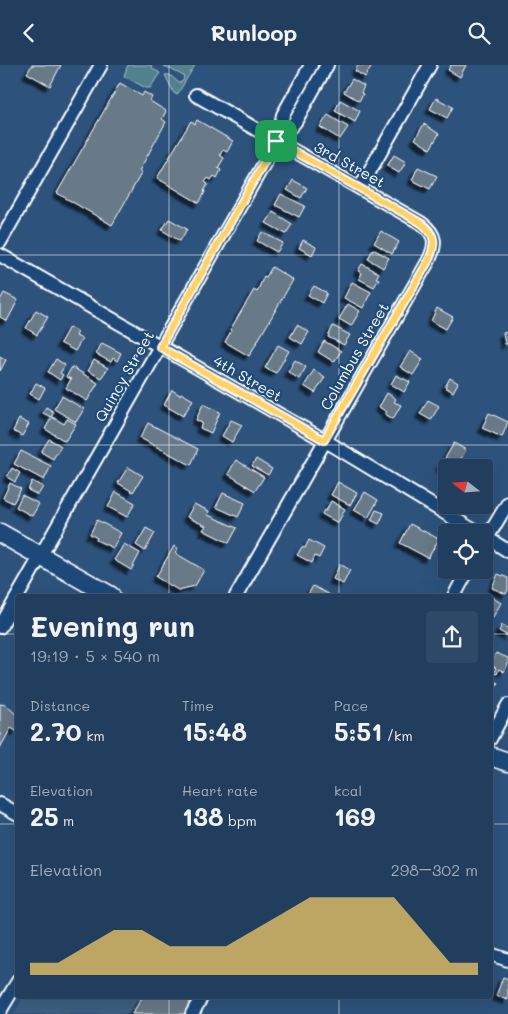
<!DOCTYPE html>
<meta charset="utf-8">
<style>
body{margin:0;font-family:Mali,sans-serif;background:#2e4967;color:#f1f3f6;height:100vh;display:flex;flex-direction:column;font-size:19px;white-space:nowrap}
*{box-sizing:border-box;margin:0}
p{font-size:16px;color:#a2aebc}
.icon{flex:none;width:28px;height:28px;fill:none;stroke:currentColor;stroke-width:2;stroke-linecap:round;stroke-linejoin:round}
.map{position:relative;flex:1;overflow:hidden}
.drawer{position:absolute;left:15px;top:529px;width:478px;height:405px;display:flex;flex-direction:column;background:#223e5e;border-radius:5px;box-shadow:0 5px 20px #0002,0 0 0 1px #3f5773}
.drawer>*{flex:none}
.needle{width:32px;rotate:287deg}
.fabs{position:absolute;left:438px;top:394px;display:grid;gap:10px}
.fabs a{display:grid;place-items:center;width:55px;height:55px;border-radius:5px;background:#223e5e;box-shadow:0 5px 20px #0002,0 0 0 1px #3f5773;font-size:25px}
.pin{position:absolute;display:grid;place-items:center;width:42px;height:42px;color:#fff;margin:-21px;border-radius:10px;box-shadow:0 2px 8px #0006}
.round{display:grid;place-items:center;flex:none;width:52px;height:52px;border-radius:5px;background:#2e4967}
.overview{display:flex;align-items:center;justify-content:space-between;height:85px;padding:0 15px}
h1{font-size:28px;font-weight:800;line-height:38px}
.figures{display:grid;grid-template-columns:repeat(3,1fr);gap:8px;height:85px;padding:5px 15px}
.figures div{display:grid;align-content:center}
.figures b{font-size:25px;font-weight:800}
.figures small{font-size:14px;font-weight:400}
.figures p{font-size:14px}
.chart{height:140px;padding:10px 15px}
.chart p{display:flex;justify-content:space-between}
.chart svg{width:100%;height:90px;margin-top:5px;fill:#ffd166;opacity:.7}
header{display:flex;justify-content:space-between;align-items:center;height:65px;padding:0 15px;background:#223e5e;font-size:22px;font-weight:800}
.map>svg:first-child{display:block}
.built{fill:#3e5e80}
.green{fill:#51818c;stroke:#a8c0c6}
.building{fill:#677987;stroke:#fff;filter:url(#shadow)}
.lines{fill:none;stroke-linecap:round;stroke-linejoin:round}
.street-casing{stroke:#fff;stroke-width:16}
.secondary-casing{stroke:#fff;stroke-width:21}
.street{stroke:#1f4a7a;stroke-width:12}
.secondary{stroke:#1f4a7a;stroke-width:18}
.route-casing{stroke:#fff;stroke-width:10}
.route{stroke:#ffd166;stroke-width:6}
.grid{fill:none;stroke:#fff;stroke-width:1;stroke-opacity:0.55}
.labels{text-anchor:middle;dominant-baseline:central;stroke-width:4.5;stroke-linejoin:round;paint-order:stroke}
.street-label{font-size:15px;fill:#fff;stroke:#1f4a7a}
</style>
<header><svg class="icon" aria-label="back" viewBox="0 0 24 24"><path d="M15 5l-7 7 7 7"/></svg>Runloop<svg class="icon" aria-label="search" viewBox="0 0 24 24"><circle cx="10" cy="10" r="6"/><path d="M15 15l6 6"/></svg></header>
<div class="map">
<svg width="508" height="949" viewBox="0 0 508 949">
<defs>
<filter id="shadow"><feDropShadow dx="-4.5" dy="4.5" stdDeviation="1" flood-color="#0009"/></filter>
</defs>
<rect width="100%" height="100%" fill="#2d537d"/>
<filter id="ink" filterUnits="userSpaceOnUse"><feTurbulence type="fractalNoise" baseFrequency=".02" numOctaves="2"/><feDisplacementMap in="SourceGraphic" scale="10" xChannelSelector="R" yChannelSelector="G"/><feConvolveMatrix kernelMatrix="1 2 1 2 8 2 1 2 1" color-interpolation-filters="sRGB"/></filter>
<g filter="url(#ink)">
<path class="built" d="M25,931h173l-11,18h-173z"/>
<g class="green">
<path d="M128,0h23l2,4 7,4 -10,15h-4l-22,-12z"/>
<path d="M162,0h33l-18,30 -3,-2 -9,-18h5l9,8 4,-2 1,-5z"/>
</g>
<g class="building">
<path d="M32,0h29l-11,21 -23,-13z"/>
<path d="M358,0h14l-7,12 -10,-6z"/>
<path d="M451,0h15l-6,12 -12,-7z"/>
<path d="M352,14l12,7 -3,7 2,1 -4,7 -15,-9z"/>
<path d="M120,18l22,13 2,-4 8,5 -2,4 16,10 -4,8 4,3 -27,49 3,1 -30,53 -55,-32z"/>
<path d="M436,33l17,9 -6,11 -17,-9z"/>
<path d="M340,35l20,11 -5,11 -20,-11z"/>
<path d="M328,50l20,12 -8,12 -20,-12z"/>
<path d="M197,55l36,21 -6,11 -4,-2 -3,5 4,3 -6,10 3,2 -4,8 -3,-2 -3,4 -3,-2 -3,4 3,2 -4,7 1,1 -6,11 -42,-25 34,-57 4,3z"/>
<path d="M424,59l15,10 -9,15 -15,-10z"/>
<path d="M394,90l12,7 -7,11 -12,-7z"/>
<path d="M418,102l19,9 -7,13 -18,-9z"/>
<path d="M293,115l14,8 -6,10 -14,-8z"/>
<path d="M281,129l24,12 -6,11 -24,-12z"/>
<path d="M273,147l19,12 -6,10 -20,-11z"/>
<path d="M169,154l18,10 -7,12 -18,-11z"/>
<path d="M381,166l18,11 -7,12 -18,-11z"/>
<path d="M262,167l21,11 -6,9 -20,-11z"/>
<path d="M303,175l13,7 -4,8 -13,-7z"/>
<path d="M373,184l16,9 -6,10 -15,-9z"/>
<path d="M362,199l17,9 -3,5 3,1 -5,8 -15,-8 3,-6 -4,-2z"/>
<path d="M272,202l21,13 -44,76 -24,-14 6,-11 -1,-1 24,-40 3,2 7,-16 2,1z"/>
<path d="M352,217l19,10 -8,16 -19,-10z"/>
<path d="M314,221l13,7 -5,10 -14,-8z"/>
<path d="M4,228l14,7 -11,21 -7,-4v-17z"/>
<path d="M348,239l12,7 -9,15 -12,-7z"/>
<path d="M437,243l16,9 -7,12 -15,-8z"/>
<path d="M36,245l12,7 -11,18 -11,-7z"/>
<path d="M297,260l12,7 -7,12 -12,-7z"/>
<path d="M333,261l17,9 -6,10 -16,-8z"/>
<path d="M69,262l9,5 -2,4 6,3 -7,12 -15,-8z"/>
<path d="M508,267v12h-3l-2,-11z"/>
<path d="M324,276l17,10 -7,11 -16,-10z"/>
<path d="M102,278l19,10 -4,8 -4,-3 -2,4 -15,-8z"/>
<path d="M278,280l11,6 -13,22 -11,-5z"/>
<path d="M410,286l13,8 -10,16 -13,-8z"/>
<path d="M0,291l6,4 -6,11z"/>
<path d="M56,294l9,6 -5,8 3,2 -3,5 -12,-8z"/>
<path d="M94,295l14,8 -7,10 -13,-7z"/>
<path d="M295,295l11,7 -7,12 -11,-7z"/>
<path d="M72,302l26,16 -11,18 -21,-13 5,-9 -5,-2z"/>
<path d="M314,305l11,7 -10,16 -11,-7z"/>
<path d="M396,310l14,7 -6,10 -13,-8z"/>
<path d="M450,313l8,5 -5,9 -8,-5z"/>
<path d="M36,318l9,5 -6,11 -9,-5z"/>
<path d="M172,325l8,5 1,-2 12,7 -10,16 -19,-11z"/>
<path d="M387,328l9,6 -2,3 7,3 -8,14 -8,-5 2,-2 -8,-5z"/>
<path d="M62,331l22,13 -8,13 -22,-13z"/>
<path d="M428,335l11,6 -8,14 -11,-6z"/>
<path d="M203,339l17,8 -9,21 -11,-5 2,-5 -6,-3z"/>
<path d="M46,342l8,5 -3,5 -8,-4z"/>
<path d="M489,348l19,9 -6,15 -20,-9z"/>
<path d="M52,352l12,7 3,-5 9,5 -11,17 -20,-12z"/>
<path d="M19,354l10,5 -7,12 -9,-5z"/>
<path d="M231,355l11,5 -10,17 -10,-6z"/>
<path d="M148,358l50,26 -7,16 -51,-27z"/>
<path d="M49,374l12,7 -8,13 -12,-7z"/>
<path d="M454,378l12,7 -10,17h-10v4l-6,-4z"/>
<path d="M21,386l30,15 -7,14 -30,-16z"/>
<path d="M256,394l16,10 -4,6 -16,-9z"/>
<path d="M480,394l12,7 -8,14v-13h-9z"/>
<path d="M236,395l28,17 -9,14 -27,-17z"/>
<path d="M128,402l15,9 -10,16 -15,-9z"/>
<path d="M12,403l8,5 -5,9 -8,-5z"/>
<path d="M32,416l11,6 -5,8 -10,-5z"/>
<path d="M338,417l19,11 -7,12 -19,-10z"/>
<path d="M10,418l11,6 -8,14 -10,-5z"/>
<path d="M116,427l19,11 -8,14 -19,-10z"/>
<path d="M365,427l13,8 -10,18 -14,-8z"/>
<path d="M223,428l22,10 -7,14 -22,-10z"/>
<path d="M22,430l17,9 -7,12 -16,-9z"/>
<path d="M331,436l14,8 -7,14 -16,-9 2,-4 2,1z"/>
<path d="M194,439l15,7 -1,4 29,13 -8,15 -26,-13 3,-4 -19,-9z"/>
<path d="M376,445l8,3 -5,11 -8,-4z"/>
<path d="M97,455l24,13 -8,15 -17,-8 1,-2 -7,-4z"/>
<path d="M410,459l29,15 -11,19 -28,-15z"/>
<path d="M146,463l9,5 -10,18 -9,-6z"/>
<path d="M309,475l15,8 -5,10 -4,-2 -3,7 -15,-8 5,-8 3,1z"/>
<path d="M124,479l16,9 -9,17 -17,-10z"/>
<path d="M174,481l4,3 -3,4 29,17 -9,16 -17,4 -22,-13z"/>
<path d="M340,499l10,6 -7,14 -10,-5z"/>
<path d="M498,509l10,4v12l-2,4 -14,-6z"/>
<path d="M313,521l19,10h-25z"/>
<path d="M490,531l11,7 -8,14 -3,-2z"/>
<path d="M502,560l6,3v8l-9,-5z"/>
<path d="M496,588l12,5v6l-4,8 -5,-3 -2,5 -3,-1 2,-5 -6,-3z"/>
<path d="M490,614l8,4 -8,14z"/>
<path d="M0,639l6,1 12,11v16l-7,-4 -11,20z"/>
<path d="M503,912l5,2v21l-12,-4z"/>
<path d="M143,931h54l-10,18h-55z"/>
</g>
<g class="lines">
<g class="street-casing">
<g id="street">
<path d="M196,30l225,128c15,11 16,20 8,37l-193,336"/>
<path d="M277,76l6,-26 28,-50"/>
<path d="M360,123l70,-123"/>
<path d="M0,177l101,-177"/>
<path d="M0,190l324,185 154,93"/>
<path d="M484,471l24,15"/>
<path d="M484,478l24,-40"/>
<path d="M454,531l14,-26"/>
<path d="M0,562l277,-486 18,-19 32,-57"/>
<path d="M490,674l18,-34"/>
<path d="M0,739l18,10"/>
<path d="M490,889l18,6"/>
<path d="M0,946l18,-30"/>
<path d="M192,949l10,-18"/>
</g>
</g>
<g class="secondary-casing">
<g id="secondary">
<path d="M0,468l111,63"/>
<path d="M490,691l18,6"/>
</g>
</g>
<use href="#street" class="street"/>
<use href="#secondary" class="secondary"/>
</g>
</g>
<g class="lines" filter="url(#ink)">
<g class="route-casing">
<path id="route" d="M276,76l145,82c15,11 15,20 8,37l-105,180 -164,-93z"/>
</g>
<use href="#route" class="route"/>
</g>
<path class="grid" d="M169,0v531M339,0v531M0,190h508M0,380h508M0,569h18M490,569h18M0,759h18M490,759h18M169,931v18M339,931v18"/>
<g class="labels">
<g class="street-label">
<text transform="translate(350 99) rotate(29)">3rd Street</text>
<text transform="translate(354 291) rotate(-60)">Columbus Street</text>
<text transform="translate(124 311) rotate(-60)">Quincy Street</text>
<text transform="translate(248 313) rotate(30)">4th Street</text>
</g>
</g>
</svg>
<div class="fabs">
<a><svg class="needle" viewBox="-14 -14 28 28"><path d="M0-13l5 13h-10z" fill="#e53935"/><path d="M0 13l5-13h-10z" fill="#a2aebc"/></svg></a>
<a><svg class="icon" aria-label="locate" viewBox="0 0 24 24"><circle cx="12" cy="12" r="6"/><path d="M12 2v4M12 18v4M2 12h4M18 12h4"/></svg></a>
</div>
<div class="pin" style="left:276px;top:76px;background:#1e9e55"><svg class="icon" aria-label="arrive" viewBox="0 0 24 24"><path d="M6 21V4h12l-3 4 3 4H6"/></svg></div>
<section class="drawer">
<div class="overview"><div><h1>Evening run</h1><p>19:19 · 5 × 540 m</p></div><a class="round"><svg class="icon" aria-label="share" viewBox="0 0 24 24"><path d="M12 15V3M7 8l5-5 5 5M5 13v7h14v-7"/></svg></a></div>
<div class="figures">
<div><p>Distance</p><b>2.70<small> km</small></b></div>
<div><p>Time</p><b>15:48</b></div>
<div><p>Pace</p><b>5:51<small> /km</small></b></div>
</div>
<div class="figures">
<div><p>Elevation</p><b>25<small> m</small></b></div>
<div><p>Heart rate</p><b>138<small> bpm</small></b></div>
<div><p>kcal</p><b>169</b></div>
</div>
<div class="chart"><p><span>Elevation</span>298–302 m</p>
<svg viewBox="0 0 160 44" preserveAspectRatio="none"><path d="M0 44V38L10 38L20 30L30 22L40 22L50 30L60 30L70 30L80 22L90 14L100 6L110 6L120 6L130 6L140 22L150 38L160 38V44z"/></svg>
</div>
</section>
</div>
